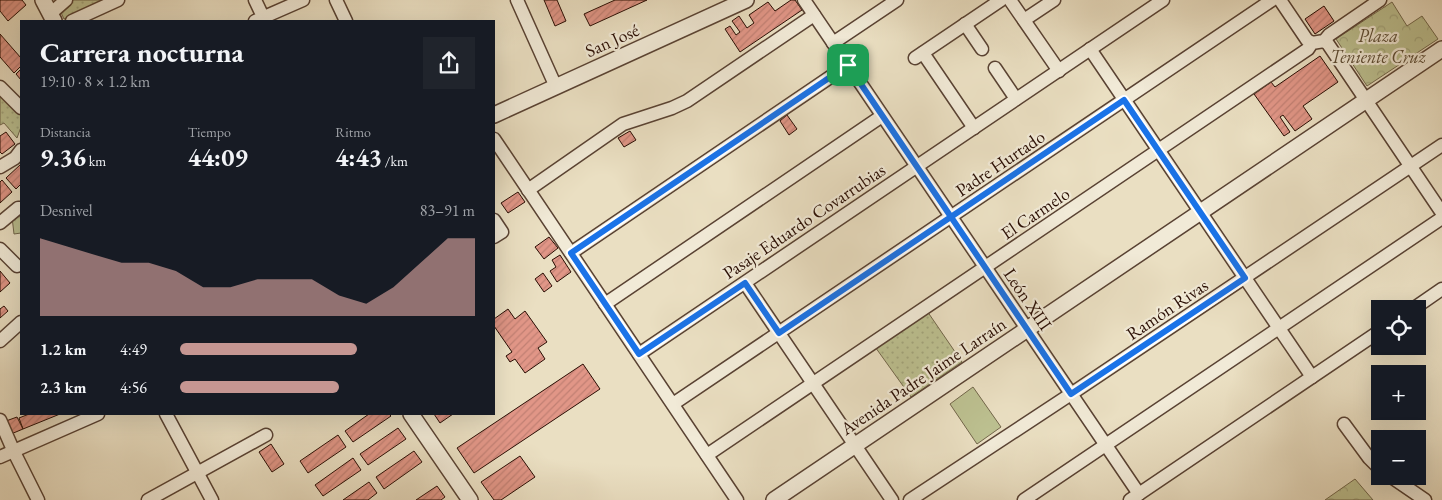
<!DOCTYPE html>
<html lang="es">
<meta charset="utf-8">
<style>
body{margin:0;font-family:"EB Garamond",serif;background:#20242c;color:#f1f3f6;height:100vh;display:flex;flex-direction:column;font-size:19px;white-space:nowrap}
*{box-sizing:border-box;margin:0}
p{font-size:16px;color:#9ea1a6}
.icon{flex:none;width:28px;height:28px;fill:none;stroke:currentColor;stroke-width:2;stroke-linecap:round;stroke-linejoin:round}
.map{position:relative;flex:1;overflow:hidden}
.drawer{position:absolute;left:20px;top:20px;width:475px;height:395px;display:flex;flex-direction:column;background:#171b24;border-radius:0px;box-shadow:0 5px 20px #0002}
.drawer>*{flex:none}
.controls{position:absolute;left:1371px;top:300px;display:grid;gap:10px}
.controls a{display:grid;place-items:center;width:55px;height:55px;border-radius:0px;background:#171b24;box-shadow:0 5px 20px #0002;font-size:25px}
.pin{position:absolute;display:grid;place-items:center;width:42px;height:42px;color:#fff;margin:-21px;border-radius:10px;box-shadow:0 2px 8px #0006}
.round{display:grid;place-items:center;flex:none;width:52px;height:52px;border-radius:0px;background:#20242c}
.headline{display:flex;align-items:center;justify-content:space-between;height:85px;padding:0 20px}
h1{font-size:28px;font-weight:700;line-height:38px}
.stats{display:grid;grid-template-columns:repeat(3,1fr);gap:8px;height:85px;padding:5px 20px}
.stats div{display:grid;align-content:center}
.stats b{font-size:25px;font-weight:700}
.stats small{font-size:14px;font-weight:400}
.stats p{font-size:14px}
.chart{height:140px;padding:10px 20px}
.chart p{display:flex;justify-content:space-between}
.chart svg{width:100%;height:90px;margin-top:5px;fill:#c59692;opacity:.7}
ul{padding:0 20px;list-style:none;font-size:16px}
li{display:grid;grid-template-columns:80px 60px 1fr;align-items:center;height:38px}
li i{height:12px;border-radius:6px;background:#c59692}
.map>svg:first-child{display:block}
.grass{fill:url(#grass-dots);stroke:#72664a}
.forest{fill:url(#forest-crowns);stroke:#72664a}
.garden{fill:#bcc090;stroke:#72664a}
.building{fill:url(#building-hatch);stroke:#290d03}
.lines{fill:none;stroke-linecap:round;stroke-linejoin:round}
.minor-casing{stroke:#594233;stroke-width:15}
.tertiary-casing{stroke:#594233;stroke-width:18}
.minor{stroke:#f1ead7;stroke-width:12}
.tertiary{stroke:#f1ead7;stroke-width:15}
.route-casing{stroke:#fff;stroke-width:10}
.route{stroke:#1a73e8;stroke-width:6}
.labels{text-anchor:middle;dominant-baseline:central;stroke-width:4.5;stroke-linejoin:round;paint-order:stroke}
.park-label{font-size:18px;font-style:italic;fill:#5c4c34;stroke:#f1ead7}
.street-label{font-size:18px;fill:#290d03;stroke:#f1ead7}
</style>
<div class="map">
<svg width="1442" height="500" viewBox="0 0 1442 500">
<defs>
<pattern id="grass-dots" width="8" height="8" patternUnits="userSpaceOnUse" patternTransform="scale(1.25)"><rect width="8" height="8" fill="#bcc090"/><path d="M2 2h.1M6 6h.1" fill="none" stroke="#a2a47b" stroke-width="1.8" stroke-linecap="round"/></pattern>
<pattern id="forest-crowns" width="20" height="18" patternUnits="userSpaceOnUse" patternTransform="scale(1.25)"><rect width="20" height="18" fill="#bcc090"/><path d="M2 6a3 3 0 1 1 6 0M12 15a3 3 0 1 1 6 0" fill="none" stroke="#a2a47b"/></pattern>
<pattern id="building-hatch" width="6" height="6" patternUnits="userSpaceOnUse" patternTransform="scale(1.25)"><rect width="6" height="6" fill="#e19687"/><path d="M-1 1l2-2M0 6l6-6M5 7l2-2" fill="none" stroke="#c18073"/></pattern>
</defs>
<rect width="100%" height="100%" fill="#eadfc2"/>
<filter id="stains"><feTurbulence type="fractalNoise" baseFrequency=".004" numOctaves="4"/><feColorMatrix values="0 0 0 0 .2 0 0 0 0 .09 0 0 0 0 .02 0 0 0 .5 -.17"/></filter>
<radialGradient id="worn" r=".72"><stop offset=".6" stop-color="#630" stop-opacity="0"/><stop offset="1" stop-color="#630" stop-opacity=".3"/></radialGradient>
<g class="grass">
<path d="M62,0h42l-40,19 -7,-15z"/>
<path d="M0,92l21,16v19l-4,11 -13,-15 -4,2z"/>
<path d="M925,308l37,54 -51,35 -38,-53z"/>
</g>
<g class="forest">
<path d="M1392,2l15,24 15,-10 16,23 -71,47 -31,-47z"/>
<path d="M21,216v17l-7,1 -2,-17z"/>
<path d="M1355,479l18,21h-48z"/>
</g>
<path class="garden" d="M973,387l28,40 -24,17 -27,-40z"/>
<g class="building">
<path d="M0,0h22l4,5 -18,16 -8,-10z"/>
<path d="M544,0h13l9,21 -11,5z"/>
<path d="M615,0h32l-57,26 -6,-12z"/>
<path d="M791,0h4l7,10 -62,42 -15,-23 5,-3 6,9 4,-3 -8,-11 7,-5 8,12 7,-5 -5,-8 19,-13 7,9z"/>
<path d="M1324,6l10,15 -19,13 -10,-15z"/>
<path d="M0,34l21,24v8l-7,7 -14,-16z"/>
<path d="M1320,56l18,26 -35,24 9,13 -17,12 -12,-16 -3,2 10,15 -6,4 -30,-42 17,-12 4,5z"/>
<path d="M21,69v11l-5,-6z"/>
<path d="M787,115l10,14 -8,6 -9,-14z"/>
<path d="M630,131l6,9 -12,7 -6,-9z"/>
<path d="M6,132l9,12 -13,10 -2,-2v-16z"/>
<path d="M21,164v20l-5,5 -10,-11z"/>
<path d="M2,180l10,12 -12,11v-21z"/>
<path d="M518,192l7,10 -17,11 -7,-10z"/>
<path d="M549,237l9,11 -14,11 -9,-12z"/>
<path d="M560,255l11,17 -14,10 -7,-11 6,-4 -4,-7z"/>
<path d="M0,271l10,12 -10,9z"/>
<path d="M543,273l9,13 -8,6 -9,-13z"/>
<path d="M4,306l4,5 -8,7v-9z"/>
<path d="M508,309l7,10 10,-8 22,31 -9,6 7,11 -20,14 -10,-14 -5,3 -4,-6 6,-4 -18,-26v-7z"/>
<path d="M583,364l17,25 -126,84 -17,-25z"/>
<path d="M29,414h31l-37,15 -4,-11z"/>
<path d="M369,414h20l2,2 -38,26 -8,-11z"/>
<path d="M434,414h19l-13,9z"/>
<path d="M17,417l6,12 -12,5 -5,-13z"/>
<path d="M398,428l8,11 -38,26 -8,-11z"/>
<path d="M338,435l8,12 -38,26 -8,-12z"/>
<path d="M271,444l13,20 -12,8 -13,-20z"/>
<path d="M414,451l8,11 -38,27 -8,-12z"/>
<path d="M520,456l15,21 -34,23h-7l-13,-18z"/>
<path d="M353,458l8,12 -38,26 -8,-11z"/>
<path d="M369,482l8,11 -9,7h-25z"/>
<path d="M437,486l8,11 -4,3h-25z"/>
</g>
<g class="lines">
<g class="minor-casing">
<g id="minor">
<path d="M255,0l10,21"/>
<path d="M336,0l10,21"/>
<path d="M517,0l39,87"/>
<path d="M804,0l335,494"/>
<path d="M1010,0l49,71"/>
<path d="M1280,0l27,40 5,3"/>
<path d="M50,14l16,-14"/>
<path d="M1024,20l30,-20"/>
<path d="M72,21l46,-21"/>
<path d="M255,21l48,-21"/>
<path d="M965,24l17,25"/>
<path d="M1324,41l4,3 114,169"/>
<path d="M833,43l64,-43"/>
<path d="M1090,49l222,328"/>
<path d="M923,53l51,75"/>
<path d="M915,58l86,-58"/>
<path d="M995,68l21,31"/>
<path d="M0,87l21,21"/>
<path d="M494,139l243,361"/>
<path d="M0,167l15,-9 6,-8"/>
<path d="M528,190l95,-66 49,-16 15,-7 127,-86"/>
<path d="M494,220l8,12 -8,5"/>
<path d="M0,223l18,-15h3"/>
<path d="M0,249l17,17"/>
<path d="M571,253l277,-188"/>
<path d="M745,283l147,217"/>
<path d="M605,304l277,-188"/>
<path d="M1413,309l29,-20"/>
<path d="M0,341l21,-19"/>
<path d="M639,354l524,-354"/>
<path d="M673,404l599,-404"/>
<path d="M166,414l46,86"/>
<path d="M0,420l14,32 24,48"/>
<path d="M1344,424l25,34 11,11"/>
<path d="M707,455l601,-406 4,-6 12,-2 5,-6 51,-35"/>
<path d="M0,457l98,-43"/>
<path d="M1390,476l35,24"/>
<path d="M148,500l118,-65"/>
<path d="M910,500l161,-106 371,-249"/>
<path d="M1024,500l418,-282"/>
<path d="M1130,500l250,-169"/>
</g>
</g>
<g class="tertiary-casing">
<g id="tertiary">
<path d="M43,0l11,21"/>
<path d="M494,115l252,-115"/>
<path d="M411,414l59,86"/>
<path d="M774,500l668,-451"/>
</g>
</g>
<use href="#minor" class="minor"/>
<use href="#tertiary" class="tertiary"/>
</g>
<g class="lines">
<g class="route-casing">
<path id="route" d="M848,65c75,110 149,220 223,329l174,-116 -121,-178 -345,233 -34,-50 -106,71 -68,-101 277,-188"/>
</g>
<use href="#route" class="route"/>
</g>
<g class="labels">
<g class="park-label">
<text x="1378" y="35">Plaza<tspan x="1378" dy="21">Teniente Cruz</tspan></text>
</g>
<g class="street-label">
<text transform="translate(612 40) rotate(-24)">San José</text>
<text transform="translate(1000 163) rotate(-34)">Padre Hurtado</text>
<text transform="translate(1035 213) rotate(-34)">El Carmelo</text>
<text transform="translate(804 221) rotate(-34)">Pasaje Eduardo Covarrubias</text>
<text transform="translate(1028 299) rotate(56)">León XIII</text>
<text transform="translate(1167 309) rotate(-34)">Ramón Rivas</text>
<text transform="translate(923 376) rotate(-34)">Avenida Padre Jaime Larraín</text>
</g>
</g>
<rect width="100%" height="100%" filter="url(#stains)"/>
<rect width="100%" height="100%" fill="url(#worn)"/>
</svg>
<div class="controls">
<a><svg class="icon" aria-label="locate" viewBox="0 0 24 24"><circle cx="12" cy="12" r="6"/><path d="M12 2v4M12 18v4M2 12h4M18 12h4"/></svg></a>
<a>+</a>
<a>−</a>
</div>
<div class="pin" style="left:848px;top:65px;background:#1e9e55"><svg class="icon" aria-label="arrive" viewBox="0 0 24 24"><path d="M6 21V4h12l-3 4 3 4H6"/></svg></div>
<section class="drawer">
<div class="headline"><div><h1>Carrera nocturna</h1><p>19:10 · 8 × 1.2 km</p></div><a class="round"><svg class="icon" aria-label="share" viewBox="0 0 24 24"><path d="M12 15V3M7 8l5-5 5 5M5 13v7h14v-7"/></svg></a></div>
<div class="stats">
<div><p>Distancia</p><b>9.36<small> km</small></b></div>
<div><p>Tiempo</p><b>44:09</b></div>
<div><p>Ritmo</p><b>4:43<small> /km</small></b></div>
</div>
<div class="chart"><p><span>Desnivel</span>83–91 m</p>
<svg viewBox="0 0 160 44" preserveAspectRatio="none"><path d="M0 44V6L10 10L20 14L30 18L40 18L50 22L60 30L70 30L80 26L90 26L100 26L110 34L120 38L130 30L140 18L150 6L160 6V44z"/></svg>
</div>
<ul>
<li><b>1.2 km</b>4:49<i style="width:60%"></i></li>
<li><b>2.3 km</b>4:56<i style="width:54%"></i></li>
</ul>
</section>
</div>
